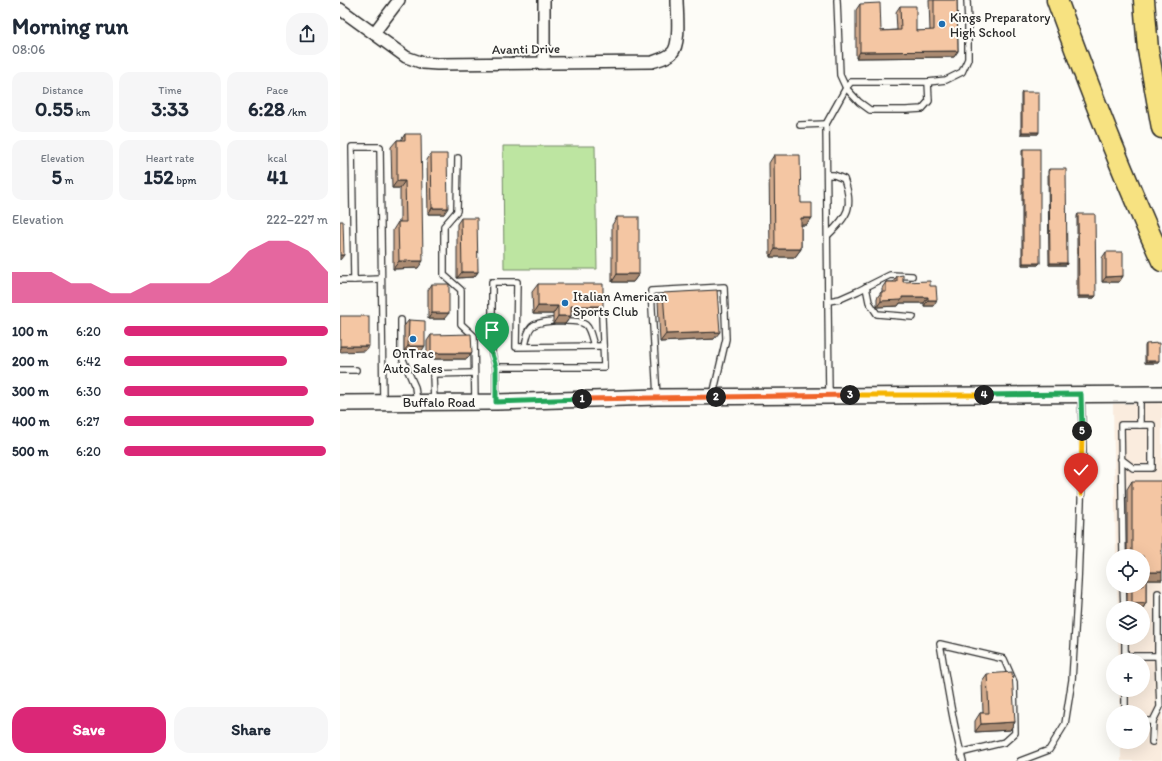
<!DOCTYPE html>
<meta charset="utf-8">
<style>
body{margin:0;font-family:Itim,sans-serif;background:#f6f6f7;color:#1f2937;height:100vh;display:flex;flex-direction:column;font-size:15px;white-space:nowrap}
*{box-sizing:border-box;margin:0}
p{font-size:13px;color:#747a83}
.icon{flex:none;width:22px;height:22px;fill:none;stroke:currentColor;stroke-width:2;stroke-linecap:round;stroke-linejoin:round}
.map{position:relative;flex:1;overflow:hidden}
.drawer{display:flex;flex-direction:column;background:#fff;width:340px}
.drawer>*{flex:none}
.tools{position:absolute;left:766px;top:549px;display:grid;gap:8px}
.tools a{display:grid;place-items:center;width:44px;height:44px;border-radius:50%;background:#fff;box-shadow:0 4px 16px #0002;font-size:20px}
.pin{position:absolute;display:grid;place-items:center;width:34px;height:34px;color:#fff;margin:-41px -17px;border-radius:50% 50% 50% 0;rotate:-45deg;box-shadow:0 0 4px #0007}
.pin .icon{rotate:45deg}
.km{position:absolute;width:20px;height:20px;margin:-10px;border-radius:50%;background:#222;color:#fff;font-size:11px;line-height:20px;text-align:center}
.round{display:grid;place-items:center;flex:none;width:42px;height:42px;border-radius:16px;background:#f6f6f7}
.headline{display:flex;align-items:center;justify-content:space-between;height:68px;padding:0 12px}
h1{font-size:22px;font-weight:700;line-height:30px}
.metrics{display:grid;grid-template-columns:repeat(3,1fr);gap:6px;height:68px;padding:4px 12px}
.metrics div{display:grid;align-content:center;border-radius:10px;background:#f6f6f7;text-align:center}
.metrics b{font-size:20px;font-weight:700}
.metrics small{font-size:11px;font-weight:400}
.metrics p{font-size:11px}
.chart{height:112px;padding:8px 12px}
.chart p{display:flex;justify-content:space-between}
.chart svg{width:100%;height:72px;margin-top:4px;fill:#db2777;opacity:.7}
.button{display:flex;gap:8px;margin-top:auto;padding:8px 12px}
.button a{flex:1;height:46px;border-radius:16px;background:#db2777;color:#fff;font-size:16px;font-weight:700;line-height:46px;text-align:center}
.button a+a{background:#f6f6f7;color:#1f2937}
ul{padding:0 12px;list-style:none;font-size:13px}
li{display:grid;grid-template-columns:64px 48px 1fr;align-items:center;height:30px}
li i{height:10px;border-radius:5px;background:#db2777}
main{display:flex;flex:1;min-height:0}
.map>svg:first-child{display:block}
.built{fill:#faecde}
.green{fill:#bde5a1;stroke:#748866}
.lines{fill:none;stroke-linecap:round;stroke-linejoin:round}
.lane-casing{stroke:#2b2b2b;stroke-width:8}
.street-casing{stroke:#2b2b2b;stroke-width:14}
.secondary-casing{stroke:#2b2b2b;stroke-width:18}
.highway-casing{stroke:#2b2b2b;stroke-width:23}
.lane{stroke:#fdfcf7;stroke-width:5.5}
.street{stroke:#fdfcf7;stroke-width:11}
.secondary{stroke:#fdfcf7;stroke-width:15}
.highway{stroke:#f7e281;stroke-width:20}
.wall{fill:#d2aa8c;stroke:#2b2b2b}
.shaded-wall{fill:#ab8b72;stroke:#2b2b2b}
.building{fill:#f4c6a3;stroke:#2b2b2b}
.split-1-casing{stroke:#fff;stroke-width:8}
.split-2-casing{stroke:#fff;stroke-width:8}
.split-3-casing{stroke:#fff;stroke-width:8}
.split-4-casing{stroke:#fff;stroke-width:8}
.split-5-casing{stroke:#fff;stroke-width:8}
.split-6-casing{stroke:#fff;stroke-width:8}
.split-1{stroke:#22a559;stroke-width:5}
.split-2{stroke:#f0652b;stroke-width:5}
.split-3{stroke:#f0652b;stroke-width:5}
.split-4{stroke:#f5b400;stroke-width:5}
.split-5{stroke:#22a559;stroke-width:5}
.split-6{stroke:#f5b400;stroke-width:5}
.poi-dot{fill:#1f6fb2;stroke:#fdfcf7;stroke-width:1.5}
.labels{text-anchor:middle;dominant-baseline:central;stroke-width:4;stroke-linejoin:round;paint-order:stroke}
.poi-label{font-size:13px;fill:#2b2b2b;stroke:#fdfcf7;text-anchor:start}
.street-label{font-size:13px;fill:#2b2b2b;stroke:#fdfcf7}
</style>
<main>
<section class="drawer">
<div class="headline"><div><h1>Morning run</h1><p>08:06</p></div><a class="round"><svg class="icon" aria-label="share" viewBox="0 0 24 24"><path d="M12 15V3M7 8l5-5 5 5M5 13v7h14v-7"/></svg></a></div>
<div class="metrics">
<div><p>Distance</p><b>0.55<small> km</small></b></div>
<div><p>Time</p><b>3:33</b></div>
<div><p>Pace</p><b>6:28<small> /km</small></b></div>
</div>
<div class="metrics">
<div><p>Elevation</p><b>5<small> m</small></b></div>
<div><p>Heart rate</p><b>152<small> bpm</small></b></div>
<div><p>kcal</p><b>41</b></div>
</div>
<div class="chart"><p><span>Elevation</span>222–227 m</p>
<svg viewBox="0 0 160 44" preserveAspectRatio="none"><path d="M0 44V25L10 25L20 25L30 32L40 32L50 38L60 38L70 32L80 32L90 32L100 32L110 25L120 12L130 6L140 6L150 12L160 25V44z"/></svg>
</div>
<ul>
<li><b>100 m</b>6:20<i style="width:100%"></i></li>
<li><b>200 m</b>6:42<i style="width:80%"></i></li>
<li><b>300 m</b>6:30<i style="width:90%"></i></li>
<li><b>400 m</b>6:27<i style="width:93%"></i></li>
<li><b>500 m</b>6:20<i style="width:99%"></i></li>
</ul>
<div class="button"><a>Save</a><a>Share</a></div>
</section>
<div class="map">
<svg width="822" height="761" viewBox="0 0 822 761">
<rect width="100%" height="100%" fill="#fdfcf7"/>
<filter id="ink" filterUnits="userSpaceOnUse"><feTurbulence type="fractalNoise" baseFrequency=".025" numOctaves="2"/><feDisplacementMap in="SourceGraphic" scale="8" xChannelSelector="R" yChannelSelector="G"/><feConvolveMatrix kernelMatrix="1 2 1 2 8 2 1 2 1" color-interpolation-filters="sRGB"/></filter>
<g filter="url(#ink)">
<path class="built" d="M822,403v358h-41v-19h22v-30h-23l-1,-22h24v-30h-24l-1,-22h25v-30h-25l-1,-22h26v-30h-27l-3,-152z"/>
<path class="green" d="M163,146h92l2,123h-93z"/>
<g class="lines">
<g class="lane-casing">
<g id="lane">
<path d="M497,0l3,75 6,13 13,14 11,8h36l16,-1 7,-8 -1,-19"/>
<path d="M460,125l26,-1"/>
<path d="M118,158l-1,53 -13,15v49l17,15v34l13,12 1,66"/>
<path d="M487,175h7l10,4c10,28 4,37 -16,56"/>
<path d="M0,280h14l-2,-133h28l3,255"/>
<path d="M14,280l27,-1"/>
<path d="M526,287l3,15 8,12 36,3"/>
<path d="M489,301l11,-2 18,-8 32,-16 22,1"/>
<path d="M61,320v35l14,32 2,15"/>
<path d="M226,321c23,0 22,4 28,25"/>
<path d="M185,346c4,-20 5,-23 27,-25"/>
<path d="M156,367l-4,-13v-72h25l-1,65 87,-1"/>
<path d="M0,370h16"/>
<path d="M489,395l-3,-271 20,-36 5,-6h77l18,-2 16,-8 6,-13v-34l-1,-25"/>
<path d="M317,397l-6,-106 73,-4 2,52 -13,56"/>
<path d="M156,401v-34h108l-2,-50"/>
<path d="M94,402l-1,-28 41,-1"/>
<path d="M800,425v-30"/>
<path d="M781,459l12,9h19v-43h-31l2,131"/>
<path d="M783,586l1,22"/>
<path d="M785,638v18h33v-63"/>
<path d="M785,712v-22"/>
<path d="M803,721h10"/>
<path d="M812,742l1,-21 7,-14 -2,-51"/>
<path d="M620,753l45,-11 10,-9 -1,-51 -10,-23 -64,-15c7,39 12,78 23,117"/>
<path d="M680,761l29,-11 16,-26 7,-44 6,-98 5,-132 -2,-54"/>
</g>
</g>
<g class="street-casing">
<g id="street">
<path d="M204,0v63"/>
<path d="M0,9l66,48 17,6 14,1 215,-2c6,-2 15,-4 20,-9 9,-9 5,-41 5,-53"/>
<path d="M34,33l25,-33"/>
</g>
</g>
<g class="secondary-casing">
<path id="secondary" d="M0,403l156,-1 161,-5 505,-3"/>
</g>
<g class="highway-casing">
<g id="highway">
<path d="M717,0c32,88 66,176 105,261"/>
<path d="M804,0l4,50 14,78"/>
</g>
</g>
<use href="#lane" class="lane"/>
<use href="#street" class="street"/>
<use href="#secondary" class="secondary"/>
<use href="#highway" class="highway"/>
</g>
<g class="wall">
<path d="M589,0h28l1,51 -4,6 -98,1v-48l4,-6 21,27 16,-1 -1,-18 4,-6 16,25h14z"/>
<path d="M682,92l16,42h-17v-40z"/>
<path d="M65,134l13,134 -25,1v-39l5,-8h2v-34h-8l-1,-41 6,-7h4z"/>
<path d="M683,149l17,114 -2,2h-16v-114z"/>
<path d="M91,154l13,60h-16l-1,-54z"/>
<path d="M434,155l27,48 11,15 -6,7h-5v24l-6,8h-25l-1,-94z"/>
<path d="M709,169l18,94 -1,2h-17l-1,-94z"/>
<path d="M738,214l16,84h-17v-82z"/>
<path d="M277,217l22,57 -6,8h-21v-57z"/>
<path d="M121,218l17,54 -4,5 -17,1v-54z"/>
<path d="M766,252l17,24 -4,6h-17v-24z"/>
<path d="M557,276l6,6 27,4 3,20h-9v-3h-24l-2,3 -21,1v-9l4,-6h1v-4l4,-6h7z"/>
<path d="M92,284l12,35h-16v-29z"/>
<path d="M198,284l65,22 -6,8h-26v2l-6,8h-12v-10h-20l-1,-22z"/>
<path d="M323,293l51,46 -54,3 -2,-41z"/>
<path d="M69,320l12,32 -17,-1v-25z"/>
<path d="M91,335l41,18 -5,6h-40v-18z"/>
<path d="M806,344l13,17 -1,2h-13v-17z"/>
<path d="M792,481l30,99h-16v23l-3,5h-16v-22h16v-30h-16v-67z"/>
<path d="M647,674l28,48 -5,8 -35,2v-11l5,-8h3l-1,-32z"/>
</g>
<g class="shaded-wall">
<path d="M618,51l-4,6 -98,1 4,-6z"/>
<path d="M682,132h17l-1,2h-17z"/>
<path d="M57,181h8l-5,7h-8z"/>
<path d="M92,208h16l-4,6h-16z"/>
<path d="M461,218h11l-6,7h-11z"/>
<path d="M435,249h26l-6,8h-25z"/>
<path d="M0,255h4l-4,5z"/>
<path d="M59,261h24l-5,7 -25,1z"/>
<path d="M683,263h17l-2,2h-16z"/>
<path d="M710,263h17l-1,2h-17z"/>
<path d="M122,272h16l-4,5 -17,1z"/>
<path d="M277,274h22l-6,8h-21z"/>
<path d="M783,276l-4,6h-17l4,-5z"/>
<path d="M739,296h17l-2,2h-17z"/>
<path d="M562,297h26l-4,6h-24l-2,3 -21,1 4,-6z"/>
<path d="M588,300h9l-4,6h-9z"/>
<path d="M198,306h20l-5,8h-20z"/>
<path d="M231,306h32l-6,8h-32z"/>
<path d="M92,313h17l-5,6h-16z"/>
<path d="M218,316h13l-6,8h-12z"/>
<path d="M380,332l-6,7 -54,3 6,-8z"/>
<path d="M0,346h29l-4,5 -25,1z"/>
<path d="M68,346h17l-4,6 -17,-1z"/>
<path d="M91,353h41l-5,6h-40z"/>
<path d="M806,361h13l-1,2h-13z"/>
<path d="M806,572h16v8h-19z"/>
<path d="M792,603h14l-3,5h-14z"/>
<path d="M675,722l-5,8 -35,2 6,-8z"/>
</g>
<g class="building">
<path d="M594,0h23l1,51 -98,1v-48l20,-1 1,28 20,-1 -1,-24h16v25l18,-1z"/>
<rect x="682" y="92" width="17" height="40"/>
<path d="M65,134h16l2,127h-24l-1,-39h8l-1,-41h-8v-41h8z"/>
<rect x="683" y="149" width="17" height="114"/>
<path d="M91,154h16l1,54h-16z"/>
<path d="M434,155h26l1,48h11v15h-11v31h-26z"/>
<path d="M709,169h17l1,94h-17z"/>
<path d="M738,214h17l1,82h-17z"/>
<rect x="277" y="217" width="22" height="57"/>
<path d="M121,218h16l1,54h-16z"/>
<path d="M0,221h3l1,34h-4z"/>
<path d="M766,252h17v24l-17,1z"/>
<path d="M563,275v7l27,-1v5h6l1,14h-9v-3h-26v3l-21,1v-9h5v-10h11v-6z"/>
<rect x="92" y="284" width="17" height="29"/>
<path d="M198,284h65v22h-32v10h-13v-10h-20z"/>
<path d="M377,290l3,42 -54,2 -3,-41z"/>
<rect x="0" y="316" width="29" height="30"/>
<path d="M69,320l16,1v25h-17z"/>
<path d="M131,334l1,19h-41v-18z"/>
<path d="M819,343v18h-13v-17z"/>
<path d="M792,481h30v91h-16v31h-14v-17h11v-30h-11z"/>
<path d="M672,672l3,50 -34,2 -1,-11h9l-2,-39z"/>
</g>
</g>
<g class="lines" filter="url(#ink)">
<g class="split-1-casing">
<path id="split-1" d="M152,354l4,13v35l86,-3"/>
</g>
<g class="split-2-casing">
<path id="split-2" d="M242,399l134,-2"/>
</g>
<g class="split-3-casing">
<path id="split-3" d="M376,397l134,-2"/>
</g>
<g class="split-4-casing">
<path id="split-4" d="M510,395h134"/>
</g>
<g class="split-5-casing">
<path id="split-5" d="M644,395l97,-1 1,37"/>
</g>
<g class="split-6-casing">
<path id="split-6" d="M741,494l1,-63"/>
</g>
<use href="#split-1" class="split-1"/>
<use href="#split-2" class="split-2"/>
<use href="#split-3" class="split-3"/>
<use href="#split-4" class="split-4"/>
<use href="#split-5" class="split-5"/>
<use href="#split-6" class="split-6"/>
</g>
<g class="poi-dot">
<circle cx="602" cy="24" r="4"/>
<circle cx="225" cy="303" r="4"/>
<circle cx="73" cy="339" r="4"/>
</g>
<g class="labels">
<g class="poi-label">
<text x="610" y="17">Kings Preparatory<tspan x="610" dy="15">High School</tspan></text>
<text x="233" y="296">Italian American<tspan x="233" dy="15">Sports Club</tspan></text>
<text x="73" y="353" text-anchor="middle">OnTrac<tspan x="73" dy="15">Auto Sales</tspan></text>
</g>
<g class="street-label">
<text transform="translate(186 49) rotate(-1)">Avanti Drive</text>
<text x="99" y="402">Buffalo Road</text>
</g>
</g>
</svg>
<div class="tools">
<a><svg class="icon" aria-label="locate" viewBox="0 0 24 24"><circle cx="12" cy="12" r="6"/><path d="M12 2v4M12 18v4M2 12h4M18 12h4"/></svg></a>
<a><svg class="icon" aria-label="layers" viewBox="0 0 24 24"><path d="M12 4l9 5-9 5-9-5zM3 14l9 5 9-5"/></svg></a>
<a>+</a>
<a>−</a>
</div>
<div class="pin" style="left:152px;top:354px;background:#1e9e55"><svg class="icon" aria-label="arrive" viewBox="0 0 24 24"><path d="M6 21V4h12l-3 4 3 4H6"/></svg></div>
<div class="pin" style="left:741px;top:494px;background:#d93025"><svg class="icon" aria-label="check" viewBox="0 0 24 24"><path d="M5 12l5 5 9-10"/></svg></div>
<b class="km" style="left:242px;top:399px">1</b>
<b class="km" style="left:376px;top:397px">2</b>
<b class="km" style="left:510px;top:395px">3</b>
<b class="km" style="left:644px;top:395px">4</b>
<b class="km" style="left:742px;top:431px">5</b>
</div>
</main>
